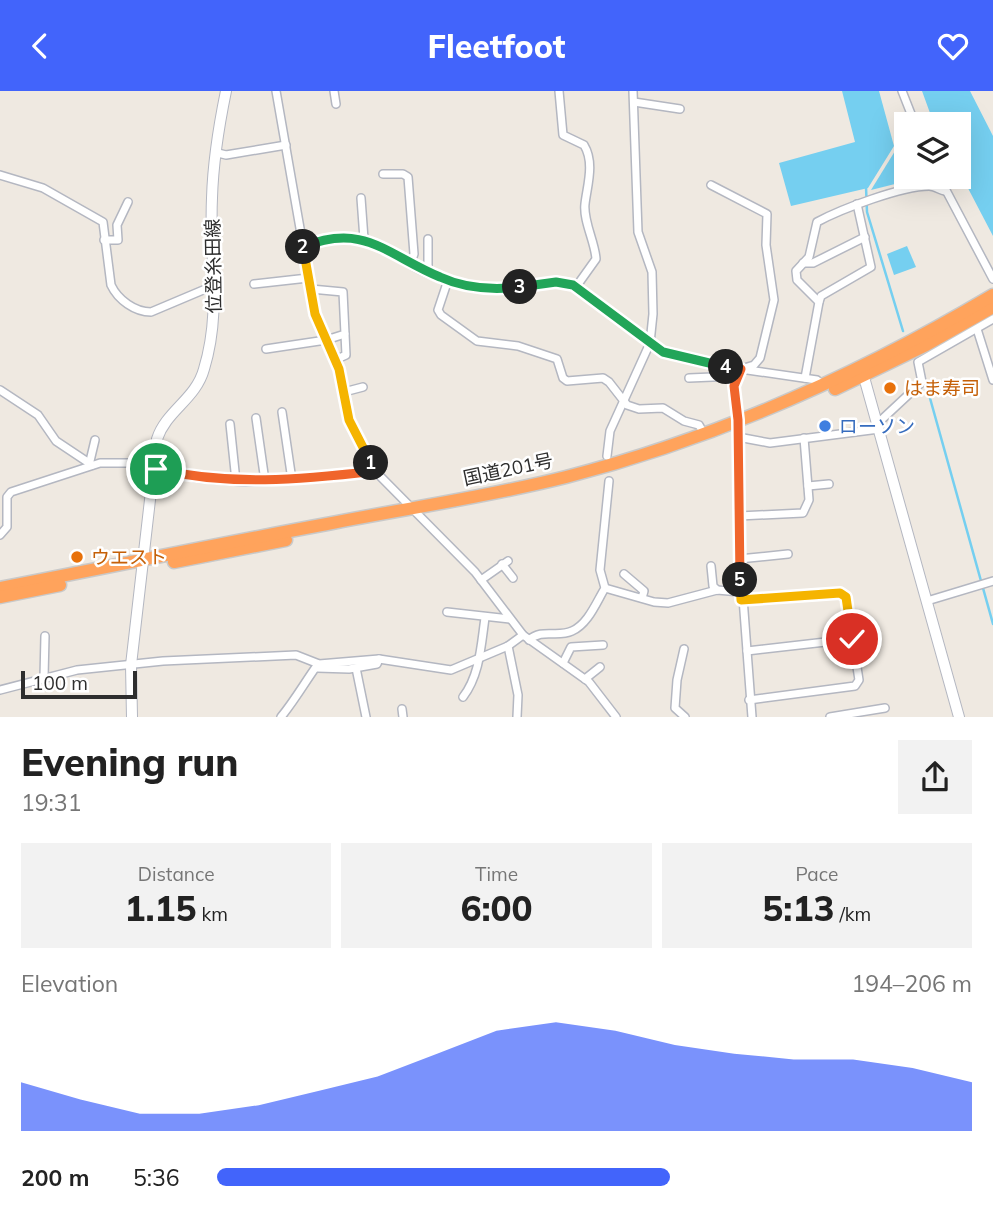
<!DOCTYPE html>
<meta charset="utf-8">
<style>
body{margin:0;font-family:Mulish,"Noto Sans JP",sans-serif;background:#f2f2f2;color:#222;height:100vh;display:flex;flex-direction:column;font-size:26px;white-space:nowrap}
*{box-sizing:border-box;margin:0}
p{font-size:23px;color:#767676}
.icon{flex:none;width:38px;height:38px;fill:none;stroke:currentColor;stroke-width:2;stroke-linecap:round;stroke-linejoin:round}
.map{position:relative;height:626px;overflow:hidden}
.panel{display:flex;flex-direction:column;background:#fff;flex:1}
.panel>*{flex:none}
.buttons{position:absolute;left:894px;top:21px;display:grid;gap:14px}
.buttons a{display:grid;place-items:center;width:77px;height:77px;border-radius:0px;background:#fff;box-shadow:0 7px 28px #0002;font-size:35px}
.scale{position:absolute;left:21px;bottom:18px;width:116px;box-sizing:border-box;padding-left:7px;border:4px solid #2e2e2e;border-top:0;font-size:19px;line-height:24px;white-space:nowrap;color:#2e2e2e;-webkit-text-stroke:5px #fff;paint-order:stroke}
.pin{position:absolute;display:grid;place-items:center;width:60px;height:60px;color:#fff;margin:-30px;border:4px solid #fff;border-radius:50%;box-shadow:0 2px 7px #0007}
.km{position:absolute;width:35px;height:35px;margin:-18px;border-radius:50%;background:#222;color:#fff;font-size:19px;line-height:35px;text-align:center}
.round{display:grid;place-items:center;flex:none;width:74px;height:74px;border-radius:0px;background:#f2f2f2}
.head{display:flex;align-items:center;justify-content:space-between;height:119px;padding:0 21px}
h1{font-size:38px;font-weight:800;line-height:52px}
.stats{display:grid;grid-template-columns:repeat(3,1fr);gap:10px;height:119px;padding:7px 21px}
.stats div{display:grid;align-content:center;border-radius:0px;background:#f2f2f2;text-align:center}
.stats b{font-size:35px;font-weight:800}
.stats small{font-size:19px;font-weight:400}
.stats p{font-size:19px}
.chart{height:196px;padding:14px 21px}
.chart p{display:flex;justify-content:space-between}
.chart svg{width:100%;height:126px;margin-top:7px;fill:#4264fb;opacity:.7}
ul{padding:0 21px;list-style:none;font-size:23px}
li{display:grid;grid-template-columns:112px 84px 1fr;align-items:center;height:52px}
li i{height:18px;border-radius:9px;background:#4264fb}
header{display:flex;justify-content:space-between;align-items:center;height:91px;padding:0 21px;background:#4264fb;color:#fff;font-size:32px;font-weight:800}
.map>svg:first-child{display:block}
.water{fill:#75cff0}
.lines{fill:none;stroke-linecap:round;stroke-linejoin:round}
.stream{stroke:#75cff0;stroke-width:2.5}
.street-casing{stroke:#b4b7c1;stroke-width:10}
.secondary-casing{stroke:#b4b7c1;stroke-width:12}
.highway-casing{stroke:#c9c9c9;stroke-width:15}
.street{stroke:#fff;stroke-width:7}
.secondary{stroke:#fff;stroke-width:10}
.highway{stroke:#ffa35c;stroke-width:12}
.split-1-casing{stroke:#fff;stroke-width:14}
.split-2-casing{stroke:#fff;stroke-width:14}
.split-3-casing{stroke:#fff;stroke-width:14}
.split-4-casing{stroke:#fff;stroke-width:14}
.split-5-casing{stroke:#fff;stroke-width:14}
.split-6-casing{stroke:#fff;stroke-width:14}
.split-1{stroke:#f0652b;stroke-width:9}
.split-2{stroke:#f5b400;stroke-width:9}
.split-3{stroke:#22a559;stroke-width:9}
.split-4{stroke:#22a559;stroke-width:9}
.split-5{stroke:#f0652b;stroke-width:9}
.split-6{stroke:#f5b400;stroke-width:9}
.food-dot{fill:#e8710a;stroke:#fff;stroke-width:2.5}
.shop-dot{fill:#3f7fe0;stroke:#fff;stroke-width:2.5}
.labels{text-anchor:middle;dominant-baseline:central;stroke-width:5;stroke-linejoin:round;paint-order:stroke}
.street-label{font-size:19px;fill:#2e2e2e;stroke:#fff}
.food-label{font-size:19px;fill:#c56008;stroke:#fff;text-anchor:start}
.shop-label{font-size:19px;fill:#366cbe;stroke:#fff;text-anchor:start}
</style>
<header><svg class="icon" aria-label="back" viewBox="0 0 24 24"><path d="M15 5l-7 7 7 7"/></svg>Fleetfoot<svg class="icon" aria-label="heart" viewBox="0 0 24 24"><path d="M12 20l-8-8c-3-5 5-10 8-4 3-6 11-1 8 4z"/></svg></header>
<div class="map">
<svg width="993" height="626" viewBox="0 0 993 626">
<rect width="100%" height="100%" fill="#efe9e1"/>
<g class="water">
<path d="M842,0h37l15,55 -26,42 -77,18 -12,-43 76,-21z"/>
<path d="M922,0h48l23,45v100l-34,-65v-47h-25z"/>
<path d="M895,60l8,31 -32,8z"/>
<path d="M907,155l9,21 -22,8 -7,-21z"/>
</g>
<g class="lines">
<g class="stream">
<path d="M866,96l1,25 36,119"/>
<path d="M928,300l65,233"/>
</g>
<g class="street-casing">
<g id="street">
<path d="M276,0l39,223 24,55 10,51 7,16 19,35 100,101 48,63 66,47 27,35"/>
<path d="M334,0l2,13"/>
<path d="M559,0l4,44 21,10c11,18 3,41 1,59 -2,17 10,38 11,55l-20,28"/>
<path d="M902,0l13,33"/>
<path d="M634,11l46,7"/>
<path d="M218,62l8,2 60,-10"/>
<path d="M383,83h20l5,3 6,77 -3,8"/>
<path d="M0,84l43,13 60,34 8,63c7,15 24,27 40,27l64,-27"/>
<path d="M939,86l54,102"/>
<path d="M711,94l56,29 -1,31 8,55 -14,58 -6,7 -13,4 -7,17 4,34 1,125 13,172"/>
<path d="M361,107l3,41"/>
<path d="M428,148v33"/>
<path d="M104,149h14l-1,-15 11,-23"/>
<path d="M302,156c75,-31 86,19 148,34 15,3 32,8 48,8 28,0 57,-14 83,1l83,62 63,15 90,13 7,5"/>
<path d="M803,172h10l52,-26"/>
<path d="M448,189l-10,30 3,5 36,26 41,5 39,13 6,19 4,3 36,-3 6,4 18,23 12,4 24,-1 21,13 15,4 4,7"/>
<path d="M254,193l54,-6"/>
<path d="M819,211l2,-6 50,-29 -14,-63"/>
<path d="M977,238l16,51"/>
<path d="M266,258l60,-9 19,-6 -2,-42 -32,-3"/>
<path d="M335,269l11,-5 -1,-21"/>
<path d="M689,287l47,-2"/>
<path d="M805,287l14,-76 -22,-22 -1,-9 13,-14 8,-35c24,-13 85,-36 112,-36 5,0 11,4 16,5"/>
<path d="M0,299l38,25 18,26 36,24"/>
<path d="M344,301l19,-5"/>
<path d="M282,321l10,68"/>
<path d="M256,327l9,63"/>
<path d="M878,332l44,-41 -4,-20 75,-43"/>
<path d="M230,333l6,57"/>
<path d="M738,346l32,6 109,-14"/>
<path d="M607,365l3,-25 40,-88 3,-29 -1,-42 -14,-40 -5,-141"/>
<path d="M90,370l5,-21"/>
<path d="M808,395l21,-2"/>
<path d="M739,425l64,-3 6,-13 -5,-62"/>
<path d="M0,444l7,-8v-30l4,-5 89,-29h45l11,6 41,9 49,4 49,-2 80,-9"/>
<path d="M739,468l49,-5"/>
<path d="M502,473l11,14"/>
<path d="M711,475l2,20 4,4"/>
<path d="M624,483l20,17 -2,7"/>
<path d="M481,489l27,-19"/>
<path d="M605,497l49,14 14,1 49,-13 23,2"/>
<path d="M741,508l99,-6 6,4 13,83 -4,6 -106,14"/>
<path d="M927,510l66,-20"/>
<path d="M447,521l63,7"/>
<path d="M529,549c13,-12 28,-2 43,-9 16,-7 24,-28 33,-43l-5,-18 9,-89"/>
<path d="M508,555l10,49 -1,22"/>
<path d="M684,558l-7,31 -2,28 10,9"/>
<path d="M747,560l105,-12"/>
<path d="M563,572l8,-16 32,-2"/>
<path d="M317,577l32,1 28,-5 2,-5"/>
<path d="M356,577l10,49"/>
<path d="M44,586l1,-41"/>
<path d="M585,588l15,-12"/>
<path d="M0,599l77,-20 86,-9 133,-6 23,9 60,-5 72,11 57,-24 15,-11"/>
<path d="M463,606c17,-22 18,-52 22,-79"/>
<path d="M402,618l1,8"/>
<path d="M281,626c14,-17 24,-35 37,-53"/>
<path d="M830,626l55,-9"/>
</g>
</g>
<g class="secondary-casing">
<g id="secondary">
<path d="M862,279l97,347"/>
<path d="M132,626l-1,-52 26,-226c9,-28 39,-40 47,-70 18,-59 5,-111 8,-171 1,-35 7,-73 14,-107"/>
</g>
</g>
<g class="highway-casing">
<g id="highway">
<path d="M835,298l91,-44 67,-38"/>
<path d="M174,471l112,-22"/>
<path d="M0,497c109,-21 218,-44 327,-64 80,-16 160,-27 239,-47 151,-39 294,-103 427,-182"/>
<path d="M0,506l60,-12"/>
</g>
</g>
<use href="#street" class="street"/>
<use href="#secondary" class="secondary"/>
<use href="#highway" class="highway"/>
</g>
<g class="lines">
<g class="split-1-casing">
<path id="split-1" d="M156,378c74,17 144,11 219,2l-4,-8"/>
</g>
<g class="split-2-casing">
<path id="split-2" d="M303,156l12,67 24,55 10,51 22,43"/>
</g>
<g class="split-3-casing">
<path id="split-3" d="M303,156c61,-25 84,8 137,30 24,11 54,13 80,10"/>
</g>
<g class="split-4-casing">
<path id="split-4" d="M520,196l36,-5 17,3 90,67 63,15"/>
</g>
<g class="split-5-casing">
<path id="split-5" d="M726,276l15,2 -7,17 4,34 2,160"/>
</g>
<g class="split-6-casing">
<path id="split-6" d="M740,489l1,20 99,-7 6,4 6,42"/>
</g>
<use href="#split-1" class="split-1"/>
<use href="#split-2" class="split-2"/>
<use href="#split-3" class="split-3"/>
<use href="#split-4" class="split-4"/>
<use href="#split-5" class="split-5"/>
<use href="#split-6" class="split-6"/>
</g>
<g class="food-dot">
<circle cx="890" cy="297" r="7"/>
<circle cx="77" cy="466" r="7"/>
</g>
<circle class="shop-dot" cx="825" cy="335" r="7"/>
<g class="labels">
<g class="street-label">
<text transform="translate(213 175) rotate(-91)">位登糸田線</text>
<text transform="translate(508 378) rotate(-12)">国道201号</text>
</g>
<g class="food-label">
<text x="904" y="297">はま寿司</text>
<text x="91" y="466">ウエスト</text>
</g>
<g class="shop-label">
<text x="839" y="335">ローソン</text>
</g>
</g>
</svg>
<div class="buttons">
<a><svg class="icon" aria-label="layers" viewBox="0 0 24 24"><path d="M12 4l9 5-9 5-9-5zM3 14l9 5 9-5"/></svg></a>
</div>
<div class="scale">100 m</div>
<div class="pin" style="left:156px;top:378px;background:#1e9e55"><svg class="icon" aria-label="arrive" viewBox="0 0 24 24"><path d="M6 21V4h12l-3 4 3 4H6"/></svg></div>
<div class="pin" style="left:852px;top:548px;background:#d93025"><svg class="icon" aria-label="check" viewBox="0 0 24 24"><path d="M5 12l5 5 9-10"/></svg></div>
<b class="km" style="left:371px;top:372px">1</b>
<b class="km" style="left:303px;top:156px">2</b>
<b class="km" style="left:520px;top:196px">3</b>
<b class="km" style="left:726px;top:276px">4</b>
<b class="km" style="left:740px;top:489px">5</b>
</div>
<section class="panel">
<div class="head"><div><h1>Evening run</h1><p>19:31</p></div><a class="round"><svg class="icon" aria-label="share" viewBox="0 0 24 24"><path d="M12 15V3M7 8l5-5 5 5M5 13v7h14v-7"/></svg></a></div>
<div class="stats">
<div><p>Distance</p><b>1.15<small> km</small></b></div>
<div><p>Time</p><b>6:00</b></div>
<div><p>Pace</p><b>5:13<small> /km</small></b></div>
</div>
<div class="chart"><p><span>Elevation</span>194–206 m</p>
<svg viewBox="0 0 160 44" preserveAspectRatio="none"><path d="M0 44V27L10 33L20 38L30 38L40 35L50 30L60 25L70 17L80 9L90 6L100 9L110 14L120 17L130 19L140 19L150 22L160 27V44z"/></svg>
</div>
<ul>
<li><b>200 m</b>5:36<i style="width:60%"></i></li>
</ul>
</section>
